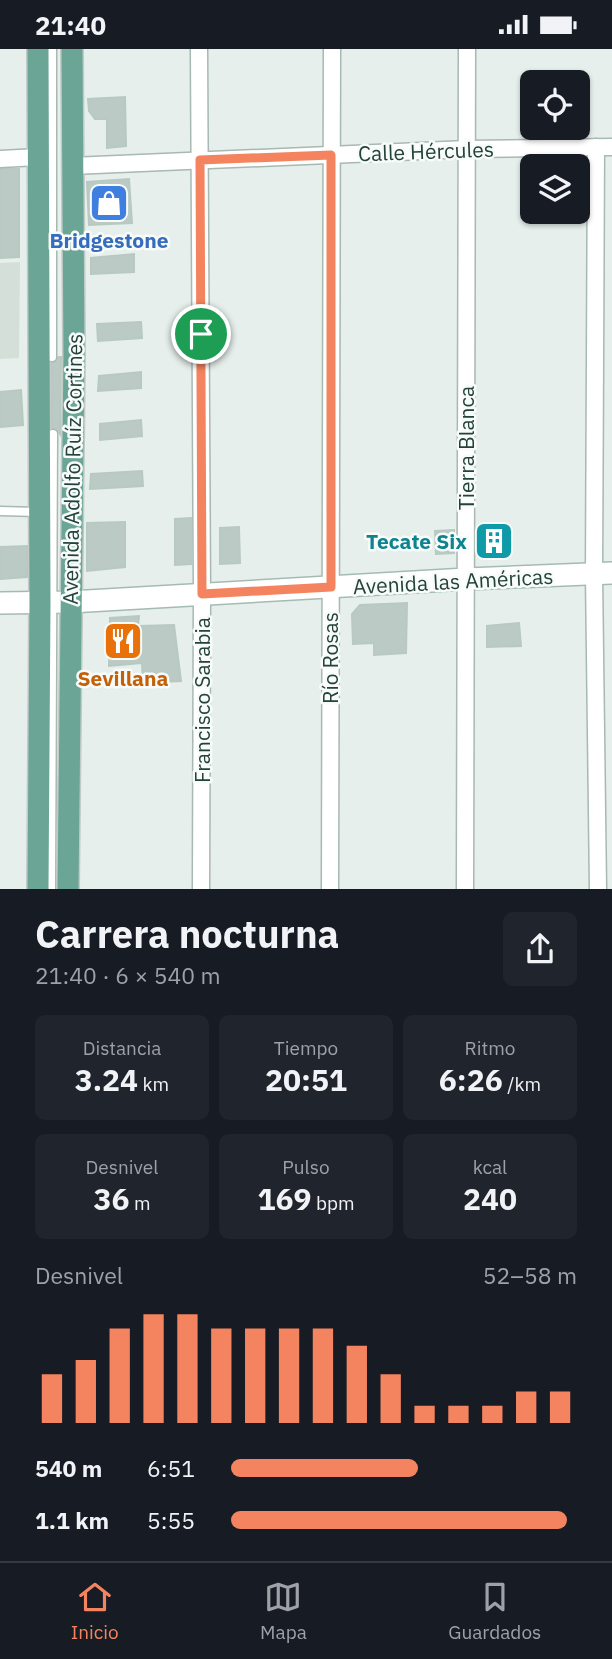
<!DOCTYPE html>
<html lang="es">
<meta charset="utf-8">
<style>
body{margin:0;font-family:"IBM Plex Sans",sans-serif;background:#20242c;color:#f1f3f6;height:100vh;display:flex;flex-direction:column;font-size:26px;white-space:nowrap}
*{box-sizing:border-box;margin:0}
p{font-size:23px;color:#9ea1a6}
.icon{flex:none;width:38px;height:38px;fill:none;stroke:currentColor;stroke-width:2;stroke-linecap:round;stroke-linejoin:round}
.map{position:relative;height:840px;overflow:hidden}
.drawer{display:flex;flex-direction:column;background:#171b24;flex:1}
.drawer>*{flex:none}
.fabs{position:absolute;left:520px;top:21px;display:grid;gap:14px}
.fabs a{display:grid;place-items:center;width:70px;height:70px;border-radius:10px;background:#171b24;box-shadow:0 2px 5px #0004;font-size:35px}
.pin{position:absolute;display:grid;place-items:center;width:60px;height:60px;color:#fff;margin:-30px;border:4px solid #fff;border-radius:50%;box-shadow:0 2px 7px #0007}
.round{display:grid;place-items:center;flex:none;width:74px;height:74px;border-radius:10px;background:#20242c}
.summary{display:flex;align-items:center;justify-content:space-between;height:119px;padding:0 35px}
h1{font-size:38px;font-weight:700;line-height:52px}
.figures{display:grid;grid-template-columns:repeat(3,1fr);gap:10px;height:119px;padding:7px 35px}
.figures div{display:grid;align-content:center;border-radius:10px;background:#20242c;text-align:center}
.figures b{font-size:30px;font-weight:700}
.figures small{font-size:19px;font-weight:400}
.figures p{font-size:19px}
.chart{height:196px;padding:14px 35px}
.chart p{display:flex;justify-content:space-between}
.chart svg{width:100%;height:126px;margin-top:7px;stroke:#f4845f;stroke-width:6}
ul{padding:0 35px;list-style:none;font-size:23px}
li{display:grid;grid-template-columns:112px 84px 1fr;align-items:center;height:52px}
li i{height:18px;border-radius:9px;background:#f4845f}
.status{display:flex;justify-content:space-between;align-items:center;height:49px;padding:0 35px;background:#171b24;direction:ltr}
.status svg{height:19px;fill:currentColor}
.menu{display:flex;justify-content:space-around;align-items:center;height:98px;border-top:2px solid #363941;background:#171b24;font-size:19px;color:#9ea1a6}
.menu a{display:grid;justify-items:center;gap:4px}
.menu .current{color:#f4845f}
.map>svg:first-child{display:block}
.built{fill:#d4dfda}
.building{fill:#bbcac4;stroke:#b8c9c2;stroke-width:2}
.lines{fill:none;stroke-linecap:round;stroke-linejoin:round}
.service-casing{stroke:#a8b8b2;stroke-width:11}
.minor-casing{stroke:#a8b8b2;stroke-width:19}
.secondary-casing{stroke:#a4bbb3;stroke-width:24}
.primary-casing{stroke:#c2cac8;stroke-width:24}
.service{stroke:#fff;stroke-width:8}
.minor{stroke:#fff;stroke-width:16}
.secondary{stroke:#fff;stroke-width:21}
.primary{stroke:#6aa596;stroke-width:21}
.route-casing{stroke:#fff;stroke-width:14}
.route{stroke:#f4845f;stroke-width:9}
.labels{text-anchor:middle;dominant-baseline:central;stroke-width:5;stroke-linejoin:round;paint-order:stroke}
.street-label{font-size:21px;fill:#24423a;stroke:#f7fbf9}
.shop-label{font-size:21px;font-weight:bold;fill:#366cbe;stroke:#f7fbf9}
.culture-label{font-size:21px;font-weight:bold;fill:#0d838f;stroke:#f7fbf9;text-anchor:end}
.food-label{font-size:21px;font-weight:bold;fill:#c56008;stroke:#f7fbf9}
</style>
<div class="status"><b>21:40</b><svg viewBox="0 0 49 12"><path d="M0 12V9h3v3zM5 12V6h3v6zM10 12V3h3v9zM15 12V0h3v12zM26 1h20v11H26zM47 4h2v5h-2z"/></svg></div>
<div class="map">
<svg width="612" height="840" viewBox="0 0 612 840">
<rect width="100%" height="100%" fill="#e6efeb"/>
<path class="built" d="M20,213l-1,96 -19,1v-96z"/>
<g class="building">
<path d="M125,48l1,49 -19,2v-29h-12l-6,-8 -1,-12z"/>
<path d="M0,120h19v88l-19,1z"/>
<path d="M129,130l3,44 -43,2 -2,-43z"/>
<path d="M134,205v18l-43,2v-16z"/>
<path d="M141,273l1,16 -44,3 -1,-17z"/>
<path d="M59,308h2l-1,77 -3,-5 -5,-1v-65z"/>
<path d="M141,323v16l-43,3 1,-15z"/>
<path d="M21,341l2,35 -23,2v-35z"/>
<path d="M141,371l1,16 -42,4v-16z"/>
<path d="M142,422l1,15 -53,3 1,-15z"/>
<path d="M191,469v46l-16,1v-46z"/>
<path d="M125,473v45l-38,4v-48z"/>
<path d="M239,478l1,36 -20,1v-36z"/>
<path d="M454,481v23l-18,1 -1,-23z"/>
<path d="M503,484l1,21h-12l-7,-5v-15z"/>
<path d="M27,497v31l-27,2v-32z"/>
<path d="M407,554l-1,50 -32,2v-12l-21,1 -1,-30 8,-9z"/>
<path d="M139,567l-1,10 36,-1 7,56 -38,2 -1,-20 -33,3 1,-48z"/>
<path d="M519,574l2,23 -34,1v-21z"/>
</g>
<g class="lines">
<g class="service-casing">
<g id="service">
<path d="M52,0v308"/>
<path d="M0,462l37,1"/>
<path d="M51,840l2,-455"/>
</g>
</g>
<g class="minor-casing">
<g id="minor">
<path d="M199,0l3,545 -1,295"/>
<path d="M596,98l-2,428 4,314"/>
<path d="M0,110l38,-2"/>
<path d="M72,117l395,-17 145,-2"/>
<path d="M330,840l2,-840"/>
<path d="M465,840l2,-840"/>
</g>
</g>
<g class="secondary-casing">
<path id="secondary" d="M0,554l70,-1 396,-23 146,-6"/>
</g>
<g class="primary-casing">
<g id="primary">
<path d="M38,840l2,-287 -2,-553"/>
<path d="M68,840l6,-534 -2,-306"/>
</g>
</g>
<use href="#service" class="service"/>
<use href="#minor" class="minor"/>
<use href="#secondary" class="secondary"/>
<use href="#primary" class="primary"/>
</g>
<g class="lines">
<g class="route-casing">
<path id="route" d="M331,106v432l-129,7 -2,-434z"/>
</g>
<use href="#route" class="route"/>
</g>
<defs>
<g id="shop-square" transform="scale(2.0125)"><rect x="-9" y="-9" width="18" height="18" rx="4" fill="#3f7fe0" stroke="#f7fbf9"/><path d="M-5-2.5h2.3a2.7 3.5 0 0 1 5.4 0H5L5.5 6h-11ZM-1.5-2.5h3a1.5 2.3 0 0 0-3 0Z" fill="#fff"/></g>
<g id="building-square" transform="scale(2.0125)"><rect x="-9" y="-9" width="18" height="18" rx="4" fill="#0f9aa8" stroke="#f7fbf9"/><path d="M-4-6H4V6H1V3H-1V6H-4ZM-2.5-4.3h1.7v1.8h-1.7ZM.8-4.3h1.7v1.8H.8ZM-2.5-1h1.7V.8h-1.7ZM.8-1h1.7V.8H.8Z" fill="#fff"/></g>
<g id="restaurant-square" transform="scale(2.0125)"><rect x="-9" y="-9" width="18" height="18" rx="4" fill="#e8710a" stroke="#f7fbf9"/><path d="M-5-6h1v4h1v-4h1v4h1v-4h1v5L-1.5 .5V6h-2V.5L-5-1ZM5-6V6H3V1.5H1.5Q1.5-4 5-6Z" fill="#fff"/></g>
</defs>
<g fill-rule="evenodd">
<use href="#shop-square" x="109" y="154"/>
<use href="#building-square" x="494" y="492"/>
<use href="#restaurant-square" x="123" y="592"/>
</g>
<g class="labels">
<g class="street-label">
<text transform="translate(426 102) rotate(-2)">Calle Hércules</text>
<text transform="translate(466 399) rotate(-90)">Tierra Blanca</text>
<text transform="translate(72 420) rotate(-89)">Avenida Adolfo Ruíz Cortines</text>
<text transform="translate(453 532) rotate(-3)">Avenida las Américas</text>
<text transform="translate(330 609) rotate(-90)">Río Rosas</text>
<text transform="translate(202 651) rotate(-90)">Francisco Sarabia</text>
</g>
<g class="shop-label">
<text x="109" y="191">Bridgestone</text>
</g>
<g class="culture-label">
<text x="467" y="492">Tecate Six</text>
</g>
<g class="food-label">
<text x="123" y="629">Sevillana</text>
</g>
</g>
</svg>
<div class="fabs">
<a><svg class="icon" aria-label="locate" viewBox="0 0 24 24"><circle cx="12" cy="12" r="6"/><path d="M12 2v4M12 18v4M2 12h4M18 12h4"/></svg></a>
<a><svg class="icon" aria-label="layers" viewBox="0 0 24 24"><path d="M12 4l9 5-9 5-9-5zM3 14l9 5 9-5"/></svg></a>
</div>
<div class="pin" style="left:201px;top:285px;background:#1e9e55"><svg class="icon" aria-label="arrive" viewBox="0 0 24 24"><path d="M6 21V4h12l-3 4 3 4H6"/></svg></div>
</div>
<section class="drawer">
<div class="summary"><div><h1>Carrera nocturna</h1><p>21:40 · 6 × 540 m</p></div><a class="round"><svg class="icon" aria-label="share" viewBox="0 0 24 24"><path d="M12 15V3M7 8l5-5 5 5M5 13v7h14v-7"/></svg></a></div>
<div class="figures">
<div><p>Distancia</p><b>3.24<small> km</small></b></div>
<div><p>Tiempo</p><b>20:51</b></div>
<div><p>Ritmo</p><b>6:26<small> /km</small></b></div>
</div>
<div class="figures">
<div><p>Desnivel</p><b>36<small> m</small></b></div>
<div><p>Pulso</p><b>169<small> bpm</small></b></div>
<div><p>kcal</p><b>240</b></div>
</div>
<div class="chart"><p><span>Desnivel</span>52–58 m</p>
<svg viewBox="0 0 160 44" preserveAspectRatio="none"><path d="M5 44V27M15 44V22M25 44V11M35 44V6M45 44V6M55 44V11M65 44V11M75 44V11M85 44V11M95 44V17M105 44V27M115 44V38M125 44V38M135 44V38M145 44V33M155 44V33"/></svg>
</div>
<ul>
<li><b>540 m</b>6:51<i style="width:54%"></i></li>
<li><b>1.1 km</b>5:55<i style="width:97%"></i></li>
</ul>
</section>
<nav class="menu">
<a class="current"><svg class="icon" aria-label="home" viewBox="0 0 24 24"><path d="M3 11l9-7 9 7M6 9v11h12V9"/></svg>Inicio</a>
<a><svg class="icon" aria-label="map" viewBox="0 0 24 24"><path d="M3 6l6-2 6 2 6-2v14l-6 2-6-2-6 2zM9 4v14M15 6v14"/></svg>Mapa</a>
<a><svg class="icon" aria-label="saved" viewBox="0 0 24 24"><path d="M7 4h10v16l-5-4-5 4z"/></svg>Guardados</a>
</nav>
